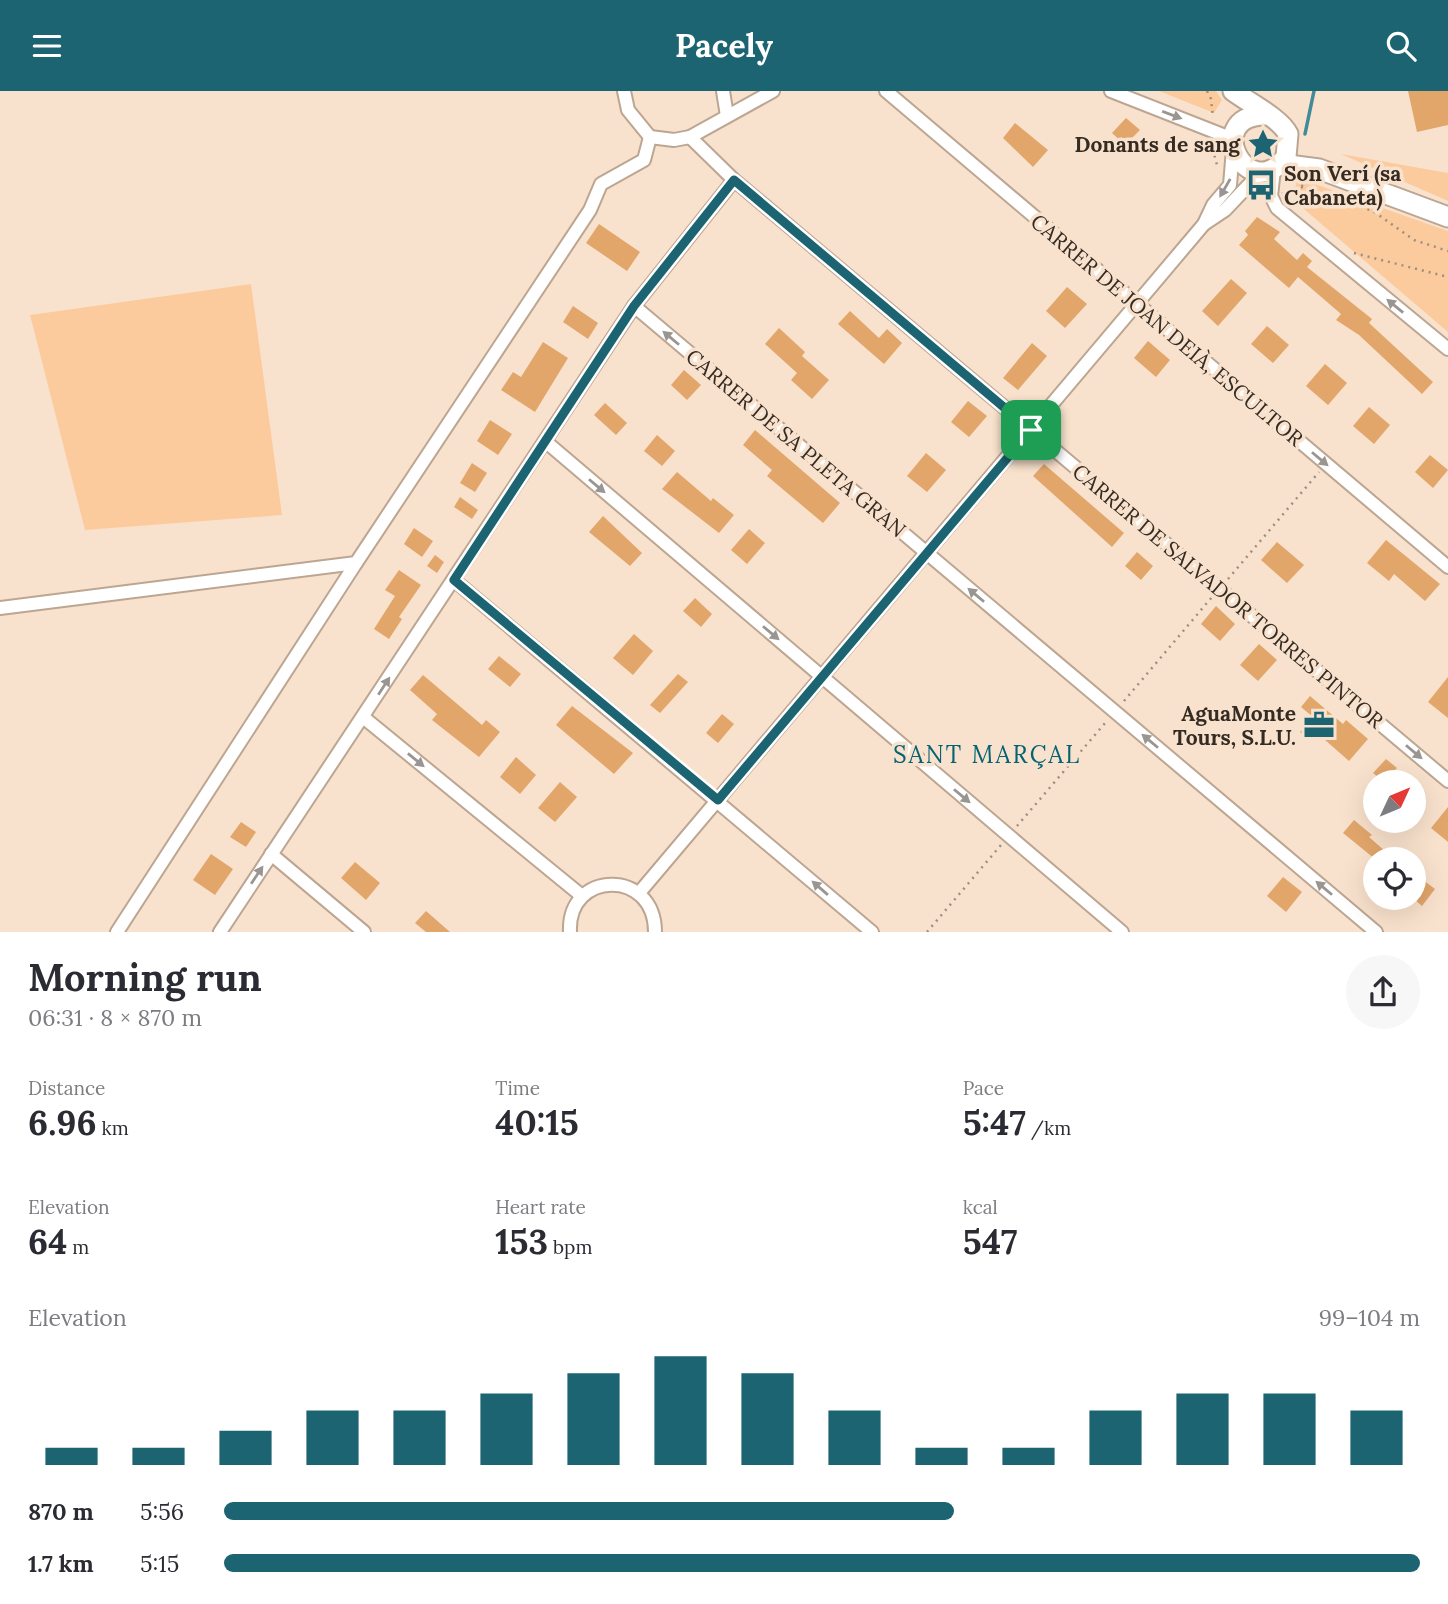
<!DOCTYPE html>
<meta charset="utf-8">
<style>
body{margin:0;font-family:Lora,serif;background:#f7f7f7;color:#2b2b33;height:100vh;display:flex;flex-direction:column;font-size:26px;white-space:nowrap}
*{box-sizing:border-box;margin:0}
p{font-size:23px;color:#7c7c81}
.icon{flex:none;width:38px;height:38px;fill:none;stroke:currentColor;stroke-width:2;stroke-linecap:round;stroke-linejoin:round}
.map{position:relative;height:841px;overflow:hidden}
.details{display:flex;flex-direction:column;background:#fff;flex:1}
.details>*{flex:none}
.needle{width:46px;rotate:46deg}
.tools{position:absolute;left:1363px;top:679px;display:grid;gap:14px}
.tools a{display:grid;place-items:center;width:63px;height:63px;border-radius:50%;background:#fff;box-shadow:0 7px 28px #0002;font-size:35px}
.pin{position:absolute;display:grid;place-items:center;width:60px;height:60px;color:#fff;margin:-30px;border-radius:14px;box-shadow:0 4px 10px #0006}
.round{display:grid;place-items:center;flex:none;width:74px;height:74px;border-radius:37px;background:#f7f7f7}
.head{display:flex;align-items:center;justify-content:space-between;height:119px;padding:0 28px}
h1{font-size:38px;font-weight:700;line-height:52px}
.metrics{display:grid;grid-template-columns:repeat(3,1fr);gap:10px;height:119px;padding:7px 28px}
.metrics div{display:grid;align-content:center}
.metrics b{font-size:35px;font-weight:700}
.metrics small{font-size:19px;font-weight:400}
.metrics p{font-size:19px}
.chart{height:196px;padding:14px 28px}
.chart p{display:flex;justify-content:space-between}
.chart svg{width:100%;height:126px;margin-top:7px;stroke:#1d6473;stroke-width:6}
ul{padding:0 28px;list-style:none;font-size:23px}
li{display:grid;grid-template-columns:112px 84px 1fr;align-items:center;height:52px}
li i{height:18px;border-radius:9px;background:#1d6473}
header{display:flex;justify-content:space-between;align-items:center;height:91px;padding:0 28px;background:#1d6473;color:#fff;font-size:32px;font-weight:700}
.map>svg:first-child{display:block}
.green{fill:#fccb9d}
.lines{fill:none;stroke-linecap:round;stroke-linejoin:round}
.stream{stroke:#418a99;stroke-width:3.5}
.building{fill:#e2a66b}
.street-casing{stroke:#bca692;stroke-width:16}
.secondary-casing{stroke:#bca692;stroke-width:23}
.path{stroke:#9f8e7f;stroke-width:2.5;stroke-dasharray:2 5;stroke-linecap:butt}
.street{stroke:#fff;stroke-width:12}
.secondary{stroke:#fff;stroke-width:19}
.oneway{fill:#9a9591}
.route-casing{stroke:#fff;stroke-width:14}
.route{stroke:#1d6473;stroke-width:9}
.labels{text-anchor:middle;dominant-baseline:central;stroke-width:7;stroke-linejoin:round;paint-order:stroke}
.poi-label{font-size:21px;font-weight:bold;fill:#342b23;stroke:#f9e2cd;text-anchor:end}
.street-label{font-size:21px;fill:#342b23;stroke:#f9e2cd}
.quarter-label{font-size:24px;letter-spacing:2px;fill:#036273;stroke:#f9e2cd}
</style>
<header><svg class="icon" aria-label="menu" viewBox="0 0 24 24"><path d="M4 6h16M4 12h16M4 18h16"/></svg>Pacely<svg class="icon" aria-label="search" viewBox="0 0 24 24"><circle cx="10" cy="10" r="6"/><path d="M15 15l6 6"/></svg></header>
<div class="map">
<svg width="1448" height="841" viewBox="0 0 1448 841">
<rect width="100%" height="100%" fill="#f9e2cd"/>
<g class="green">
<path d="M1159,0h57l6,9 -8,13z"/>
<path d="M1341,63l107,19v28z"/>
<path d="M1295,86l153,54v101l-150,-128z"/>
<path d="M251,193l31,231 -197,15 -55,-215z"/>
</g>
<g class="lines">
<path class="stream" d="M1305,43l9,-43"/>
</g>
<g class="building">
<path d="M1408,0h40v34l-31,7z"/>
<path d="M1126,27l14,12 -15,15 -13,-12z"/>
<path d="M1015,32l33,27 -15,17 -30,-29z"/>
<path d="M1257,126l23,15 -6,7 23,21 6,-7 9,8 -5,6 65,52 -3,4 64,59 -11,12 -63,-59 -23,-15 5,-6 -43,-37 -9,11 -50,-43 9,-10 -3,-4z"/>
<path d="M599,133l41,28 -13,19 -41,-28z"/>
<path d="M1231,188l16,14 -29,33 -16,-15z"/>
<path d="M1067,196l20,17 -22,24 -19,-17z"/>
<path d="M573,215l25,17 -10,16 -25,-17z"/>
<path d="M850,220l29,27 8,-9 15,14 -18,21 -46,-40z"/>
<path d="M1267,235l22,19 -16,18 -22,-19z"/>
<path d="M779,237l26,24 -3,4 27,24 -17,19 -21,-19 6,-7 -32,-29z"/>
<path d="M1148,250l22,19 -14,17 -22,-19z"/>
<path d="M543,251l25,16 -33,54 -34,-22 12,-18 8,5z"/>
<path d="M1032,252l15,13 -29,34 -15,-12z"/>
<path d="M1325,273l22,19 -19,22 -22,-19z"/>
<path d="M684,279l17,15 -14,15 -16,-15z"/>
<path d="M968,310l19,15 -18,21 -18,-15z"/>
<path d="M605,312l22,20 -11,12 -22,-20z"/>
<path d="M1369,316l21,18 -16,19 -21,-18z"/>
<path d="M490,329l22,14 -14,21 -21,-14z"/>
<path d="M755,339l85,73 -17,20 -56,-47 5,-6 -29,-25z"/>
<path d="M657,344l18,16 -13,15 -18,-15z"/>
<path d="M926,362l20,17 -19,22 -20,-16z"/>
<path d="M1430,364l18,15 -15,18 -18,-16z"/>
<path d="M472,372l15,10 -12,19 -15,-9z"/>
<path d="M1044,373l80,69 -12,14 -79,-71z"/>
<path d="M677,381l34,29 2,-3 21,17 -15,18 -57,-44z"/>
<path d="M460,406l18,13 -6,9 -18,-12z"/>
<path d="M603,425l39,37 -12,13 -41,-34z"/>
<path d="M414,437l19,13 -11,16 -18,-13z"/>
<path d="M749,438l16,14 -18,21 -16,-14z"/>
<path d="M1386,449l54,44 -15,17 -31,-27 -5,7 -22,-18z"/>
<path d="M1277,451l27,23 -17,18 -26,-23z"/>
<path d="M1137,461l16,14 -12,14 -16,-14z"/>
<path d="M435,464l9,7 -7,11 -10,-7z"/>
<path d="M399,479l22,15 -22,32 3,2 -13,20 -15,-10 21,-33 -10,-6z"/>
<path d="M695,507l17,16 -11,13 -18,-16z"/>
<path d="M1216,515l19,18 -15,17 -19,-17z"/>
<path d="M634,543l19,17 -20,24 -20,-17z"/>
<path d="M1259,553l18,16 -19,21 -18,-16z"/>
<path d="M499,565l22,18 -11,13 -22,-18z"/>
<path d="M678,583l10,8 -28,31 -10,-8z"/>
<path d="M423,584l59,50 4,-5 14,12 -21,25 -47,-37 5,-6 -27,-24z"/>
<path d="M1448,586v41l-20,-16z"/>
<path d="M1310,605l33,28 3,-4 22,19 -19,22 -33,-29 -6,8 -10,-8 13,-15 -12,-10z"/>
<path d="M572,615l61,47 -19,21 -58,-49z"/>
<path d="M722,623l12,10 -16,19 -12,-10z"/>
<path d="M516,666l20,18 -16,19 -20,-17z"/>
<path d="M1386,668l11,9 -13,14 -11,-9z"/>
<path d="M560,691l17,15 -22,25 -17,-14z"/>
<path d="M1448,716v35l-17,-14z"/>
<path d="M1354,729l18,15 -3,2 25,22h-19l-32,-26z"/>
<path d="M241,731l15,10 -10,15 -16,-10z"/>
<path d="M211,763l22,15 -18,26 -22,-15z"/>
<path d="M355,771l25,21 -14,17 -25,-22z"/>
<path d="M1283,786l19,15 -16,20 -19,-16z"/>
<path d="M1423,789l12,9 -13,17 -8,-7v-8z"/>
<path d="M426,820l24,21h-24l-11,-9z"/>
</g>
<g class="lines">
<g class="street-casing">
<g id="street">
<path d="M624,0l4,19 22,27"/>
<path d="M723,0l4,25"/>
<path d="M886,0l562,476"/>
<path d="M1111,0l122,48"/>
<path d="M650,46l24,3 16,-3 83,-46"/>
<path d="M690,46l44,43 714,601"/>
<path d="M1274,78l-3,27 6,12 171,141"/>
<path d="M1204,133l21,-14 36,-38"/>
<path d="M634,215l742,626"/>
<path d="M545,350l577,491"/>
<path d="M454,489l418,352"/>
<path d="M0,517l356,-45 234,-353 11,-26 43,-24 6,-23"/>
<path d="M363,626l219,179"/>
<path d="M271,763l93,78"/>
<path d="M639,802l565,-669 9,-19 17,-20 3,-36"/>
<path d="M117,841l239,-369"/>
<path d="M220,841l414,-626 100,-126"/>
<path d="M570,841c-3,-62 85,-64 85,0"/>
</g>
</g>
<g class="secondary-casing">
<g id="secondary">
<path d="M1233,0c16,12 47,27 55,43l-2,23c-38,50 -85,-40 -22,-42"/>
<path d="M1281,73l38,5 129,48"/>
</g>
</g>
<g class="path">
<path d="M1207,0l4,8 2,19"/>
<path d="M1211,51l7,27"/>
<path d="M1301,96l72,24 41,29 34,11"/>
<path d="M1282,103l23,-10"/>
<path d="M1354,162l94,24"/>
<path d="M1228,488l91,-107"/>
<path d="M1124,610l88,-104"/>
<path d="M1017,735l89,-104"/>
<path d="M927,841l74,-87"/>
</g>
<use href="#street" class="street"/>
<use href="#secondary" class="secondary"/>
</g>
<defs><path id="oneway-solid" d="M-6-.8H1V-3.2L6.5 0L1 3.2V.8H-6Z" transform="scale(1.75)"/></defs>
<g class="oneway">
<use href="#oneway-solid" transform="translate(1172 24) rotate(21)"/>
<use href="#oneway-solid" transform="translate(1225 97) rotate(120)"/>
<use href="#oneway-solid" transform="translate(1395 215) rotate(-141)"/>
<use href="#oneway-solid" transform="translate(671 247) rotate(-140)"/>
<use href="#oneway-solid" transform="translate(1320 368) rotate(40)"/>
<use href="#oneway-solid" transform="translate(597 395) rotate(40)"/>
<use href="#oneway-solid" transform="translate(976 504) rotate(-140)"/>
<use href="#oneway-solid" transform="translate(771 542) rotate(40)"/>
<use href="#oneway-solid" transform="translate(384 595) rotate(-57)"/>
<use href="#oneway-solid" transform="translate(1150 650) rotate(-140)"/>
<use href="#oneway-solid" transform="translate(1414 661) rotate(40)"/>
<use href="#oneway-solid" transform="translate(416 669) rotate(39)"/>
<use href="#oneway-solid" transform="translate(962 705) rotate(40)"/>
<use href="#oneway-solid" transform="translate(257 784) rotate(-56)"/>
<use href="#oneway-solid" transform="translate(820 797) rotate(-139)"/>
<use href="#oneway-solid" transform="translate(1324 797) rotate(-140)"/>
</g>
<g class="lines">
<g class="route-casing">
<path id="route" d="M734,89l297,250 -313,370 -264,-220 180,-274z"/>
</g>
<use href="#route" class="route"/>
</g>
<defs>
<g id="sight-bare" transform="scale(2.415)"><path d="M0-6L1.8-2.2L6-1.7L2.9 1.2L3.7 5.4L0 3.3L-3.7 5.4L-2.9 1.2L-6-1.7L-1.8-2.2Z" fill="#1d6473" stroke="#f9e2cd" stroke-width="2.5" paint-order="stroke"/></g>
<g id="bus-bare" transform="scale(2.415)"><path d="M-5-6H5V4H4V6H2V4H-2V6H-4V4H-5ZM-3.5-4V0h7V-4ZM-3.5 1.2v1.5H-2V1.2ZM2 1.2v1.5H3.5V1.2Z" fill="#1d6473" stroke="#f9e2cd" stroke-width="2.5" paint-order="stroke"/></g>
<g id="office-bare" transform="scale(2.415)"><path d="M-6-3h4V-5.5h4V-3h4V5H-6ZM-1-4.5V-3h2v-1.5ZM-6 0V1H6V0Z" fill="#1d6473" stroke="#f9e2cd" stroke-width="2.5" paint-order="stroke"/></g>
</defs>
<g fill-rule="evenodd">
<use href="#sight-bare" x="1263" y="53"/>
<use href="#bus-bare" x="1261" y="94"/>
<use href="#office-bare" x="1319" y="634"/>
</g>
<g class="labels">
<g class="poi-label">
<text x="1240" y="53">Donants de sang</text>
<text x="1284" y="82" text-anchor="start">Son Verí (sa<tspan x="1284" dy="24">Cabaneta)</tspan></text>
<text x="1296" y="622">AguaMonte<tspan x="1296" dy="24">Tours, S.L.U.</tspan></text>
</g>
<g class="street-label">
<text transform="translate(1167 239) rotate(40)">CARRER DE JOAN DEIÀ, ESCULTOR</text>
<text transform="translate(796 352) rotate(40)">CARRER DE SA PLETA GRAN</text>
<text transform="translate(1228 505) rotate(40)">CARRER DE SALVADOR TORRES PINTOR</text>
</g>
<g class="quarter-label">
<text x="987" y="663">SANT MARÇAL</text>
</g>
</g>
</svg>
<div class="tools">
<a><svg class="needle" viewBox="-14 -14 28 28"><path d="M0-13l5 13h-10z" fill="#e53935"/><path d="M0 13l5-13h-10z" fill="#7c7c81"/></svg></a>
<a><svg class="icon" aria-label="locate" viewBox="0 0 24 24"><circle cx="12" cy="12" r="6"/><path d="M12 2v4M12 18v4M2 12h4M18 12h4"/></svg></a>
</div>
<div class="pin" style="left:1031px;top:339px;background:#1e9e55"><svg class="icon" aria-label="arrive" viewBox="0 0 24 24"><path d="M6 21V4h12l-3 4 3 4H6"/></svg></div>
</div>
<section class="details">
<div class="head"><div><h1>Morning run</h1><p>06:31 · 8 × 870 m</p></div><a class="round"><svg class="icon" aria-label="share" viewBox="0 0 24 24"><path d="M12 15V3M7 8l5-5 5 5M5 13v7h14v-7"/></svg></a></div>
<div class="metrics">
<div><p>Distance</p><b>6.96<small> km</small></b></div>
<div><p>Time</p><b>40:15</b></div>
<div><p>Pace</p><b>5:47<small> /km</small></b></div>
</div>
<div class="metrics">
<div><p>Elevation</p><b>64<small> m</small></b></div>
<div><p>Heart rate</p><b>153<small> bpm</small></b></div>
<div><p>kcal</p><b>547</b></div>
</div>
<div class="chart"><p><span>Elevation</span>99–104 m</p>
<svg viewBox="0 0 160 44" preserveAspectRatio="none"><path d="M5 44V38M15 44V38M25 44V32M35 44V25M45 44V25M55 44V19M65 44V12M75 44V6M85 44V12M95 44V25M105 44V38M115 44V38M125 44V25M135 44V19M145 44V19M155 44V25"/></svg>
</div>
<ul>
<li><b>870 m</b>5:56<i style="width:61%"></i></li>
<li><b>1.7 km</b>5:15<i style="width:100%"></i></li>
</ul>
</section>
